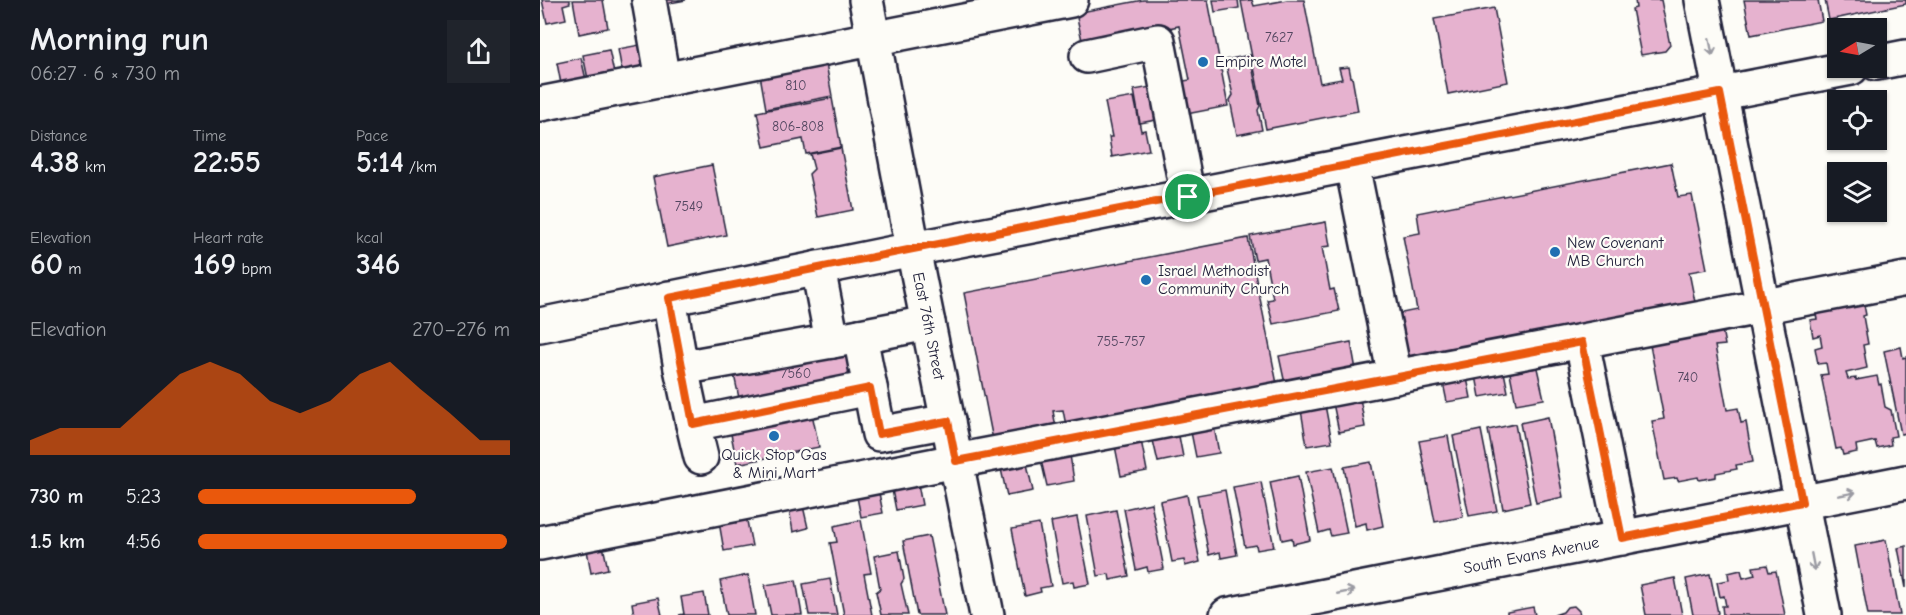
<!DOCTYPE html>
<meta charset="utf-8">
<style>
body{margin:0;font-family:"Comic Neue",sans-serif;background:#20242c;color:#f1f3f6;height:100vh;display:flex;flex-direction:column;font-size:22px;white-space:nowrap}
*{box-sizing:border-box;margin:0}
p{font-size:20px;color:#9ea1a6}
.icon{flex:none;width:33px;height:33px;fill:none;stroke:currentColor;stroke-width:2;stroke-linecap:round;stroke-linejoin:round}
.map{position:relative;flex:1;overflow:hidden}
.panel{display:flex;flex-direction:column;background:#171b24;width:540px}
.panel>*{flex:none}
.needle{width:39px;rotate:260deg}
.tools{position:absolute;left:1287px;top:18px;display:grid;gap:12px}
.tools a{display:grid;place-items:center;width:60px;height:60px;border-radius:0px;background:#171b24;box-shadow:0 2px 4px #0004;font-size:30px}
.pin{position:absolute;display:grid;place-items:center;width:51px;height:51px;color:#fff;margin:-26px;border:3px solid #fff;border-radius:50%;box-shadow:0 2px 6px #0007}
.round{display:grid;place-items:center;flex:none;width:63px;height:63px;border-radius:0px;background:#20242c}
.head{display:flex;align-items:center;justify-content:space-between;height:102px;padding:0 30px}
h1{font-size:33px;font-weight:600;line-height:45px}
.figures{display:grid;grid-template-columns:repeat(3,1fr);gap:9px;height:102px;padding:6px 30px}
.figures div{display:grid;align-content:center}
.figures b{font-size:30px;font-weight:600}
.figures small{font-size:16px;font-weight:400}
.figures p{font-size:16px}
.chart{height:168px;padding:12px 30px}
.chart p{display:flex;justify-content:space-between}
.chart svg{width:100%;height:108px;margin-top:6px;fill:#ea580c;opacity:.7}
ul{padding:0 30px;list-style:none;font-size:20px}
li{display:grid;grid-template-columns:96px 72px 1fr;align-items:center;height:45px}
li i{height:15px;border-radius:8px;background:#ea580c}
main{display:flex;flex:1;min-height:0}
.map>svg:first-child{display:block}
.building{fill:#e6b2cf;stroke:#22223b;stroke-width:1.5}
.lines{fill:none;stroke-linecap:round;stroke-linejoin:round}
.minor-casing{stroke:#22223b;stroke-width:38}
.major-casing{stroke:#22223b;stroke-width:38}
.minor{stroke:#fdfcf7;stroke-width:33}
.major{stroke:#fdfcf7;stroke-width:33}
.oneway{stroke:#9a9aa2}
.route-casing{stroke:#fff;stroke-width:12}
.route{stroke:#ea580c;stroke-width:8}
.poi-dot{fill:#1f6fb2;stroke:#fdfcf7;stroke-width:2}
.labels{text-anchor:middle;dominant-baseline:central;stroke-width:4.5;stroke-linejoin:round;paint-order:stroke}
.number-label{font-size:14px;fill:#534660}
.poi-label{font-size:16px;fill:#22223b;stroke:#fdfcf7;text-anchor:start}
.street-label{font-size:16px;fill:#22223b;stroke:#fdfcf7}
</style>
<main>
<section class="panel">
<div class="head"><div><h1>Morning run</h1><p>06:27 · 6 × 730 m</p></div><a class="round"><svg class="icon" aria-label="share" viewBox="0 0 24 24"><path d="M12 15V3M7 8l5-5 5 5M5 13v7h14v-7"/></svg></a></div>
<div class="figures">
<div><p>Distance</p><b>4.38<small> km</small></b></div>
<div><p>Time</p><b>22:55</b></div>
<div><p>Pace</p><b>5:14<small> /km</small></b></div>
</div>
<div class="figures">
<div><p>Elevation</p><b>60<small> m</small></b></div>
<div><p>Heart rate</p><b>169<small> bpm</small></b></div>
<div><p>kcal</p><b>346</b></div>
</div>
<div class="chart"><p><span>Elevation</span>270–276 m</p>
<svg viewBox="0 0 160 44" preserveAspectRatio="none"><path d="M0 44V38L10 33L20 33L30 33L40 22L50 11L60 6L70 11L80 22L90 27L100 22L110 11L120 6L130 17L140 27L150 38L160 38V44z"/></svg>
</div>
<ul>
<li><b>730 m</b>5:23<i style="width:70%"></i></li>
<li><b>1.5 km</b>4:56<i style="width:99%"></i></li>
</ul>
</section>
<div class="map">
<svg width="1366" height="615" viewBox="0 0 1366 615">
<rect width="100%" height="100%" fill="#fdfcf7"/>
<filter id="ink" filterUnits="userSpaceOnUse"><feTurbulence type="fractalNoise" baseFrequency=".0167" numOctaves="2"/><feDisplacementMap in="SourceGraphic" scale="12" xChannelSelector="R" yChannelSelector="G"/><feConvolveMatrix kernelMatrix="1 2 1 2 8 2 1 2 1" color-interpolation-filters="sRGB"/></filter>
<g filter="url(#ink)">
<g class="building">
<path d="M2,0h28v3l-7,2 3,14 -19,4z"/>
<path d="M33,0h30l5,28 -29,6z"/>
<path d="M124,0h22l-21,4z"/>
<path d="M603,0h65l20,106 -88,17 -6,-33 56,-10 -11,-54 -96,19 -7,-32z"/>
<path d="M673,0h25l1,8 -24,4z"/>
<path d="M712,0l2,6 33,-6h17l16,83 22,-4 -3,-11 10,-1 2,10h1l6,34 -92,18 -25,-128z"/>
<path d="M1095,0h26l9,45 -5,6 -24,4 -9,-46 4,-1z"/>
<path d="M1204,0h74l4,21 -71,14z"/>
<path d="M1285,0h81v4l-77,16z"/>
<path d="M954,8l14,74 -60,12 -14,-75z"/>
<path d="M105,44l6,28 -28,5 -5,-28z"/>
<path d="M69,50l6,28 -26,6 -6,-29z"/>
<path d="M710,55l10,51 -2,4 4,20 -25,5 -7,-35 3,-5 -8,-35z"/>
<path d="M41,58l6,26 -25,5 -5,-26z"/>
<path d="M285,58l7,38 -66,13 -6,-34z"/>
<path d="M594,97l7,34 4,-1 4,20 -37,7 -3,-20h3l-7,-35z"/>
<path d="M292,98l9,49 -35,7 -3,-15 -39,8 -7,-35z"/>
<path d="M301,148l12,62 -35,7 -9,-43 5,-5 -4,-15z"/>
<path d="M1131,163l7,34 14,-2 15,74 -18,3 6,30 -289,56 -9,-44 20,-4 -14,-74 17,-3 -3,-20z"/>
<path d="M172,165l14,70 -59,12 -14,-70z"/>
<path d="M786,222l4,24 -8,1 8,43 4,-1 5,22 -66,13 -6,-24 6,-1 -8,-41 -10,2 -5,-24z"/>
<path d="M708,238l30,151 -211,42 -4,-21 -10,1 4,22 -63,12 -30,-152z"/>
<path d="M1323,300l3,15 -3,1 5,28 -5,1 4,23 -21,5 2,6 8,-1v2l21,-4 2,9 2,-1 4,23 6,3 5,26 -6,1 1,8 -14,3 -2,-7 -19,4 1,7 -14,3 -2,-7 -5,1 -15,-74 7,-1 -2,-11 -8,1 -3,-16 7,-2 -2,-11 -7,2 -3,-17 7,-1 -3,-14z"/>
<path d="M1181,324l4,21 -10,1 12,64 11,-2 3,15 5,-1 7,40 -17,3 1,4 -21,4v4l-17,3 -1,-3 -20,4 -1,-3 -13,2 -12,-59 12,-2 -14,-74z"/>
<path d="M811,342l5,28 -71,14 -6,-28z"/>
<path d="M1361,347l2,11 3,-1v76l-5,1 -17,-83z"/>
<path d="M313,348l6,29 -120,21 -6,-28z"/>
<path d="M997,368l7,31 -28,5 -6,-31z"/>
<path d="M964,372l4,20 -28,5 -4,-21z"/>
<path d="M926,373l5,25 -24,4 -5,-24z"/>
<path d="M820,398l5,29 -26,5 -6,-29z"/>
<path d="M785,405l7,37 -25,4 -6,-36z"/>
<path d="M271,409l8,38 -82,17 -8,-40z"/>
<path d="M1008,417l15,80 -27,6 -16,-80z"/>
<path d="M975,424l15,79 -27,6 -15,-79z"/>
<path d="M674,427l5,26 -23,4 -5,-25z"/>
<path d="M941,430l16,81 -28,5 -16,-80z"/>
<path d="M638,431l5,26 -25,5 -6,-26z"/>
<path d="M908,436l15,81 -28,5 -16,-81z"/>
<path d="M601,440l6,31 -26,5 -6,-30z"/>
<path d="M530,455l4,26 -27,5 -6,-26z"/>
<path d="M831,462l12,64 -16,4 -1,-7 -11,3 -11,-59z"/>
<path d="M487,464l6,27 -26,5 -6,-27z"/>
<path d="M793,467l14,66 -16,3 -2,-6 -10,3 -13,-61z"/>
<path d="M758,476l12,64 -17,4 -1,-6 -10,2 -12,-58z"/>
<path d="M377,479l5,26 -26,5 -5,-25z"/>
<path d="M721,482l13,65 -17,3 -1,-5 -11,2 -12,-60z"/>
<path d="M338,488l5,25 -22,4 -5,-25z"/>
<path d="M685,490l12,65 -16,3 -1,-6 -11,3 -12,-60z"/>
<path d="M647,495l13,67 -15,4 -1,-6 -12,2 -12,-61z"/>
<path d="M611,503l13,66 -16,3 -1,-5 -11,3 -12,-61z"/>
<path d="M263,506l5,22 -15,4 -4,-24z"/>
<path d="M576,510l13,66 -19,4 -1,-6 -11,2 -11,-60z"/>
<path d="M206,516l6,30 -28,5 -5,-29z"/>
<path d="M537,517l13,67 -16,3 -1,-6 -11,2 -11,-61z"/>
<path d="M321,520l10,53 -7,1 8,41h-28l-14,-72 7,-1 -3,-16z"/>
<path d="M499,524l12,62 -11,2 1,4 -16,4 -13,-67z"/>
<path d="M389,536l16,79h-28l-14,-74z"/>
<path d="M1346,540l14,75h-32l-13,-69z"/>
<path d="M63,546l5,23 -17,4 -4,-23z"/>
<path d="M1366,546v42l-8,-40z"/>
<path d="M359,551l5,28 -3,5 7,31h-27l-5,-23 4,-3 -6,-33z"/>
<path d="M1227,565l2,7 7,-1 9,44h-62l-1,-9h4l-2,-10 -4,1 -3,-15 12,-2 -1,-7 13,-3 2,8 12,-3 -2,-8z"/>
<path d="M1170,574l8,39 -2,2h-23l-7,-36z"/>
<path d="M208,575l7,40h-28l-7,-34z"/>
<path d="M1135,578l7,37h-36l-6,-30z"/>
<path d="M290,579l7,36h-28l-6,-31z"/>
<path d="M256,580l6,35h-31l-6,-30z"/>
<path d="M164,593l4,22h-29l5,-1 -3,-17z"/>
<path d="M118,598l4,17h-28l-2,-12z"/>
<path d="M1034,606l5,5 1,4h-26l9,-3 4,-5z"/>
<path d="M993,607l2,8h-28v-3z"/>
</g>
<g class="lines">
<g class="minor-casing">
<g id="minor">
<path d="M109,0l14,80"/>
<path id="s1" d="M326,0l47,249 74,366"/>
<path d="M1162,0l122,615"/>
<path d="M547,56l71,-15 30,156"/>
<path d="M0,104l531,-104"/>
<path d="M812,165l43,212"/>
<path d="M278,268l14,73"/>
<path d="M129,298l12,70 179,-32"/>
<path d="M388,323l-68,13 19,98 69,-13"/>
<path d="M1042,342l40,196"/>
<path d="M141,368l12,56 177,-36"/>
<path d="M153,424l8,33"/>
<path d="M0,543l416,-82 950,-182"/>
<path id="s2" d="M687,615l679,-133"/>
</g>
</g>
<g class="major-casing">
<g id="major">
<path d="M1336,63l30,-6"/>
<path d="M0,325l373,-76 938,-181"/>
</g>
</g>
<use href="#minor" class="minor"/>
<use href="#major" class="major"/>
</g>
<defs><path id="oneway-shaft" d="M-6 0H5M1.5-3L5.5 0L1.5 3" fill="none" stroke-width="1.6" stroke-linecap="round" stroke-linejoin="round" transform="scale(1.5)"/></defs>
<g class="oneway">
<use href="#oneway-shaft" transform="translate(1171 47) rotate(79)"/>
<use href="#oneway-shaft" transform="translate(1307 494) rotate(-11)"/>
<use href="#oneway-shaft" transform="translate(1273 562) rotate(79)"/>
<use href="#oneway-shaft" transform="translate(806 592) rotate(-11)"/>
</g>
</g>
<g class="lines" filter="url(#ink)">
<g class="route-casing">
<path id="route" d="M1180,93l82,409 -180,36 -40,-196 -626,119 -8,-40 -69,13 -9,-46 -177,36 -24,-126 244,-49z"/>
</g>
<use href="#route" class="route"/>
</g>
<g class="poi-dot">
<circle cx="663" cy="62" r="6"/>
<circle cx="1015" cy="252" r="6"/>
<circle cx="606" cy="280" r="6"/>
<circle cx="234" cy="436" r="6"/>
</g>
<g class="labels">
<g class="number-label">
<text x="739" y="37">7627</text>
<text x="256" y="85">810</text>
<text x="258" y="126">806-808</text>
<text x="149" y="206">7549</text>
<text x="581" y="341">755-757</text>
<text x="256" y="373">7560</text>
<text x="1148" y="377">740</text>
</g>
<g class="poi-label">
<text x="675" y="62">Empire Motel</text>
<text x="1027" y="243">New Covenant<tspan x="1027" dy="18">MB Church</tspan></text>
<text x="618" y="271">Israel Methodist<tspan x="618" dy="18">Community Church</tspan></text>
<text x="234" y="455" text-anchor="middle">Quick Stop Gas<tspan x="234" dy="18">&amp; Mini Mart</tspan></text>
</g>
<g class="street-label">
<text stroke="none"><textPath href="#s1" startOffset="332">East 76th Street</textPath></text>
<text stroke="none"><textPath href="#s2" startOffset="310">South Evans Avenue</textPath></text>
</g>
</g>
</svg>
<div class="tools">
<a><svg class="needle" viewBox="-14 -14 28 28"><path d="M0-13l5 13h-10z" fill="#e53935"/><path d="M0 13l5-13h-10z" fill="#9ea1a6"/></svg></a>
<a><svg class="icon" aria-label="locate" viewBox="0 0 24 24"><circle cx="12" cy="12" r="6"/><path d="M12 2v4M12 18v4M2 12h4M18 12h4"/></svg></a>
<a><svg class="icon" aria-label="layers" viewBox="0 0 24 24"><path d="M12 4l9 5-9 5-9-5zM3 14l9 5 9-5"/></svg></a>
</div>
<div class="pin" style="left:648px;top:197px;background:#1e9e55"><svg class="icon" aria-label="arrive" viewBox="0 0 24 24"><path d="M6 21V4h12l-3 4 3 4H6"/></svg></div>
</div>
</main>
